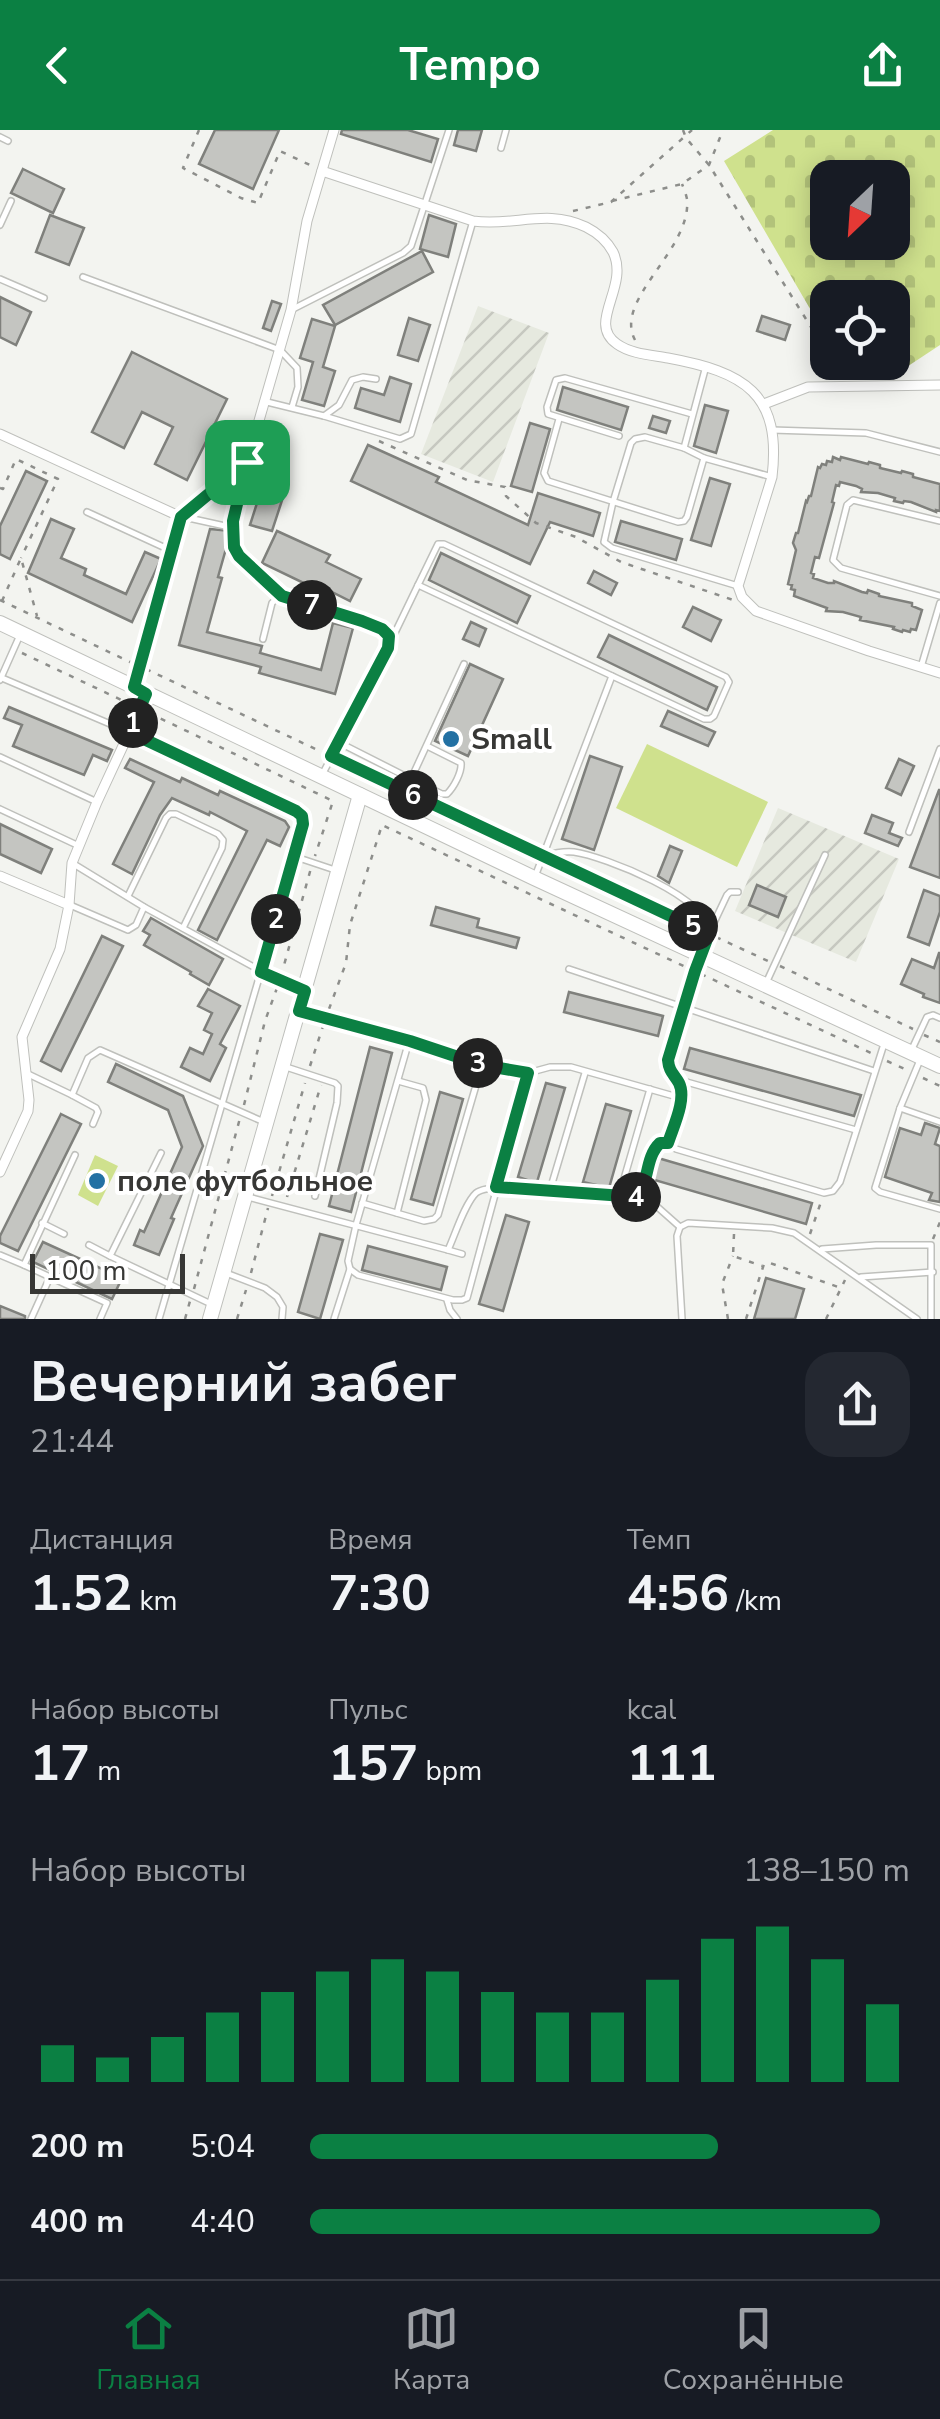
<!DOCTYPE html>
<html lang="ru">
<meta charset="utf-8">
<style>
body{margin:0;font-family:"Nunito Sans",sans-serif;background:#242831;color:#f1f3f6;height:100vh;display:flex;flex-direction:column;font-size:38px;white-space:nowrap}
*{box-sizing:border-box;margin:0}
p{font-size:32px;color:#9ea1a6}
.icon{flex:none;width:55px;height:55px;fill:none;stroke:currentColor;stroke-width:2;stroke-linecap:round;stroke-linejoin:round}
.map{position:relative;height:1189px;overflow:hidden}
.panel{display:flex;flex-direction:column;background:#171b24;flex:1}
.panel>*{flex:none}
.needle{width:65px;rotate:205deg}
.tools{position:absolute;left:810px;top:30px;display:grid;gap:20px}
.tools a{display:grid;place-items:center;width:100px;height:100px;border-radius:20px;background:#171b24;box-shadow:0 5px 25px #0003;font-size:50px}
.scale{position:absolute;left:30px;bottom:25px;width:155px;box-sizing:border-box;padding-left:10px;border:5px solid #373735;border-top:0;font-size:28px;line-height:35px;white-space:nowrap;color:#373735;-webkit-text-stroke:8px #fff;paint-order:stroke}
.pin{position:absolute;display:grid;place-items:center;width:85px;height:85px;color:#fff;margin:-42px;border-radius:20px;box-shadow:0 5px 15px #0006}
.km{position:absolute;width:50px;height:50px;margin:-25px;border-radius:50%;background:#222;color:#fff;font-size:28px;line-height:50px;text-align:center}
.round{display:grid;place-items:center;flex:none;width:105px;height:105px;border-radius:30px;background:#242831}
.summary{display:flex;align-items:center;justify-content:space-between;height:170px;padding:0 30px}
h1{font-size:55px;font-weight:700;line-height:75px}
.figures{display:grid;grid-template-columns:repeat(3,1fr);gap:15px;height:170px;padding:10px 30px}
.figures div{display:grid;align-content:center}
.figures b{font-size:50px;font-weight:700}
.figures small{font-size:28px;font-weight:400}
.figures p{font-size:28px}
.chart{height:280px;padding:20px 30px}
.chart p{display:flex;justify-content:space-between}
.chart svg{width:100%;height:180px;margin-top:10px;stroke:#0b8043;stroke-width:6}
ul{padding:0 30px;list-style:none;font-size:32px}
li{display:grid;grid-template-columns:160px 120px 1fr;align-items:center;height:75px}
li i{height:25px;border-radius:12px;background:#0b8043}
header{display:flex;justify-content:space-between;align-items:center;height:130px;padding:0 30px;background:#0b8043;color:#fff;font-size:45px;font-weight:700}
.menu{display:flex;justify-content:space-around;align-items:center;height:140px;border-top:2px solid #363941;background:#171b24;font-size:28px;color:#9ea1a6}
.menu a{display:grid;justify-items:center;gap:5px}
.menu .current{color:#0b8043}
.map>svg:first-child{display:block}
.industrial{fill:url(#industrial-furrows)}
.cemetery{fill:url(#cemetery-stones);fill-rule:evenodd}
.pitch{fill:#cfe18d}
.building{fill:#c4c5c1;stroke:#7f807c;stroke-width:2.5}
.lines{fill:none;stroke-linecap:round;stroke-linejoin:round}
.lane-casing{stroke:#bfc0bc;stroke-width:8}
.street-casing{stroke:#bfc0bc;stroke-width:11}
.secondary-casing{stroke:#bfc0bc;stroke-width:16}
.path{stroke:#8d8e8b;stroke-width:2.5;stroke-dasharray:5 8;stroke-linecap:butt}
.lane{stroke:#fff;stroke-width:5}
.street{stroke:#fff;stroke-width:9}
.secondary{stroke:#fff;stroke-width:14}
.route-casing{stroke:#fff;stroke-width:20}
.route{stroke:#0b8043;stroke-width:12}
.poi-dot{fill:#2371a3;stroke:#fff;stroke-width:4}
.labels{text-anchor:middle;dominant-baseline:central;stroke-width:8;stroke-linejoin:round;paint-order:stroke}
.poi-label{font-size:30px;font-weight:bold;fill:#373735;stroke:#fff;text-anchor:start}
</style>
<header><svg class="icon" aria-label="back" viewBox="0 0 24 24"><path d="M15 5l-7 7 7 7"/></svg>Tempo<svg class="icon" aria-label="share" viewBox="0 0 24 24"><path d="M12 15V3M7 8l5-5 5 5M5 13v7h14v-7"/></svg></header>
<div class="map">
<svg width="940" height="1189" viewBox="0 0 940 1189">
<defs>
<pattern id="industrial-furrows" width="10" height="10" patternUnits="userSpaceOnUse" patternTransform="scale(2.5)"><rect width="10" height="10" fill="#e6e9df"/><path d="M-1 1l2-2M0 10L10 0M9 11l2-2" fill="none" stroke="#c6c8c0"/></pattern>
<pattern id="cemetery-stones" width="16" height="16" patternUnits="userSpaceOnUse" patternTransform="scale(2.5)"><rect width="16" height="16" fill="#cfe18d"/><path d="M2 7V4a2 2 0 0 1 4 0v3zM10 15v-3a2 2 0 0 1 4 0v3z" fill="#b2c27a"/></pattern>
</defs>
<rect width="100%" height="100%" fill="#f3f4f0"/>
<g class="industrial">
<path d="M478,176l71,27 -56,149 -72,-28z"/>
<path d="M778,678l121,51 -43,103 -121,-51z"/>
</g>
<path class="cemetery" d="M773,0h167v215l-50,33 -44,-10 -4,-5 50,-1v-64h-64l-1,40 -103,-177zM828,48h64v64h-64z"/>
<g class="pitch">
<path d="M647,614l121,58 -31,65 -121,-59z"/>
<path d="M95,1025l23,11 -20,40 -20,-11z"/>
</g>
<g class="building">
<path d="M215,0h64l-26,59 -54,-25z"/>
<path d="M342,0h66l30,9 -7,23 -90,-28z"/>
<path d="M458,0h24l-6,21 -22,-6z"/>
<path d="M23,39l41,20 -11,24 -42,-20z"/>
<path d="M50,85l34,13 -15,37 -33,-13z"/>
<path d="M429,85l27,9 -8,33 -28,-8z"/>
<path d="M422,121l11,21 -98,53 -12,-20z"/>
<path d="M0,167l31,15 -15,33 -16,-8z"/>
<path d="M272,171l9,3 -10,27 -8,-3z"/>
<path d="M762,186l28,9 -5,15 -28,-9z"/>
<path d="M409,188l21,7 -12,36 -20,-6z"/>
<path d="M312,189l23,7 -12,41 12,4 -11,35 -22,-6 11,-38 -13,-4z"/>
<path d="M132,222l95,47 -40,81 -32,-16 18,-37 -31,-15 -18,36 -32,-16z"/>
<path d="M390,247l21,7 -11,38 -45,-14 6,-20 23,7z"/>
<path d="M563,257l65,20 -7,23 -64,-20z"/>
<path d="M705,275l23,6 -12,42 -22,-7z"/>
<path d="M653,286l17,5 -4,12 -17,-5z"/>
<path d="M530,293l20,6 -18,63 -21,-6z"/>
<path d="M368,315l71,32 -3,5 92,43 10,-32 62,20 -7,23 -43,-14 -20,42 -179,-83z"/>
<path d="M833,327l7,3 1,-3 27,7 1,-2 11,3v3l21,5 1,-2 11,3v3l27,7v27l-4,-1v2l-25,-10 -7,-1 -1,2 -9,-2 1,-3 -17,-5 -17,-1 1,-3 -6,-3 -16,-4 -1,4 -3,-1 -4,17 2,1 -15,55 -4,-1 -4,16 3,1 -1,4 15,5h6v-2l28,11 5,1 1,-3 11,4v2l33,7v3l10,4 -6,20 -5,-1 -1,3 -7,-2 -1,2 -9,-3 1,-2 -34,-7 1,-3 -18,-5 -17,-1 1,-3 -33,-12 1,-6 -4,-1 1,-4 -4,-1 8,-34 -3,-7 3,-10h2l8,-32 1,1 2,-6h2l7,-29 2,1 2,-4 4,1 1,-4 5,1z"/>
<path d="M26,341l21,10 -37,78 -10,-5v-28z"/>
<path d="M265,348l22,7 -15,46 -22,-6z"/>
<path d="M710,348l20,6 -19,62 -20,-6z"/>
<path d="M51,389l23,10 -13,29 25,11 -2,6 42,19 19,-42 16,7 -29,63 -104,-49z"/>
<path d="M621,391l61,18 -6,21 -61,-18z"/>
<path d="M210,399l21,2 -13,46 4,1 -15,54 55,14 -2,7 61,17 12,-47 20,5 -18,66 -76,-21 2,-6 -82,-22z"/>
<path d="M277,401l53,24 -4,7 35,17 -11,22 -34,-17 -2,4 -52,-25z"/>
<path d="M441,423l89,43 -13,27 -88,-43z"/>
<path d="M594,441l23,12 -6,12 -23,-12z"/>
<path d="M693,477l28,13 -10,21 -28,-14z"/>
<path d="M471,492l15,7 -7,17 -16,-7z"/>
<path d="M609,505l108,52 -10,23 -109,-53z"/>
<path d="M470,534l33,15 -35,77 -33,-15z"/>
<path d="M9,577l103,43 -5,11 -14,-6 -9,20 -71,-29 9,-21 -18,-7z"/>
<path d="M668,581l47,21 -7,14 -47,-20z"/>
<path d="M590,626l32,11 -28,83 -32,-11z"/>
<path d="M130,629l50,23 2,-4 36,17 2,-4 65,30 4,6 -9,19 -13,-6 -50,100 -19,-10 49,-99 -37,-19 -1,3 -37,-17 -12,17 -28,59 -19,-10 41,-82 -29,-14z"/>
<path d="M899,629l15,7 -13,29 -15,-7z"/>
<path d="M939,660h1v88l-30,-11z"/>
<path d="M872,685l21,8 -4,10 13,5 -4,8 -33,-13z"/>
<path d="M0,694l52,25 -11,24 -41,-19z"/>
<path d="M670,716l12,5 -13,32 -11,-7z"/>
<path d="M757,755l29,12 -8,20 -29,-12z"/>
<path d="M924,760l16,6v16l-11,33 -21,-8z"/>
<path d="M436,777l43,12 -2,8 42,11 -3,10 -85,-23z"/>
<path d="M151,788l72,41 -14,26 -19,-11 1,-2 -47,-27 6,-10 -7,-4z"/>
<path d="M102,806l21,10 -62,125 -20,-10z"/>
<path d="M939,823h1v50l-17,-6 1,-3 -23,-10 11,-25 22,9z"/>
<path d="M208,859l32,17 -20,38 6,4 -16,33 -29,-14 9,-19 13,6 9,-20 -8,-4 8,-17 -14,-7z"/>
<path d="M569,862l94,24 -5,20 -94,-24z"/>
<path d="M370,917l22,6 -41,159 -22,-6z"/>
<path d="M690,918l171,47 -7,21 -170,-47z"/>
<path d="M116,934l67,32 20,50 -32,72 3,1 -15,36 -25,-10 6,-15 4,2 38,-85 -14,-37 -60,-28z"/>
<path d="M546,953l19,5 -28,94h-4l-15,-5z"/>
<path d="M440,962l23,7 -30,106 -22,-6z"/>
<path d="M606,974l25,7 -22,77 -26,-6z"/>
<path d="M61,984l20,10 -63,127 -18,-8v-7z"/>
<path d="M925,993l15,5 -5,16 5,2v56l-11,-2 3,-7 -47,-16 15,-49 21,7z"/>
<path d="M658,1028l154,45 -6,21 -155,-45z"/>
<path d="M506,1085l23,7 -26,89 -24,-7z"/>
<path d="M320,1104l23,6 -23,79 -22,-7z"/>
<path d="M43,1112l79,36 -10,21 -79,-37z"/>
<path d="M368,1116l79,21 -6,23 -79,-20z"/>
<path d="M766,1148l38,11 -9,30h-41z"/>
<path d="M0,1176l25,10v3h-25z"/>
</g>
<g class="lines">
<g class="lane-casing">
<g id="lane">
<path d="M0,7l8,4"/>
<path d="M501,18l5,-18"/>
<path d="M0,95l11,-24"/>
<path d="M83,147l197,73 17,18 1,19 -6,20"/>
<path d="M0,149l44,19"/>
<path d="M293,179l110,-56 8,-7 38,-116"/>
<path d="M267,272l57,14 15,-11 13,-25 11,-3 13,2"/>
<path d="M324,286l76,23 11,-5 62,-213"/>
<path d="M559,289l-15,54 4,8 130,41 6,-1 3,-4 17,-59 68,19"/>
<path d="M772,300l94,3 74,19"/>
<path d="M619,306l-71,-22 -1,-7 9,-27 9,-2 127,36"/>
<path d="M684,318l-39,-11 -10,2 -4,4 -18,59 -9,40 8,6 126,38"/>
<path d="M704,328l-20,-10 22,-82"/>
<path d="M87,382l85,39"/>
<path d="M184,387l41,9 8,-5 1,-5 12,-51"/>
<path d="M940,391l-87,-21 -6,5 -14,55 8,8 99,28"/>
<path d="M438,414h6l282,133 3,5 -15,34 -4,3h-6l-286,-134z"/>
<path d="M263,509l9,-36 7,-7c25,4 93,23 110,40v12l-67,127"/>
<path d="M391,511l27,-56"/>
<path d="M921,537l19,-64"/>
<path d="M2,548l127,54 167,79 6,5 1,8 -10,31"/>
<path d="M0,550l20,-45"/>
<path d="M338,612l73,37 53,-115"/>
<path d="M0,627l97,45"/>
<path d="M411,649l31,15h5c7,-7 15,-22 14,-31l-34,-17"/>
<path d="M0,679l79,37"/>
<path d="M909,702l31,-83"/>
<path d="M544,726c10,-3 20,-5 30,-4 29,4 138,46 135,82 -1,9 -9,20 -12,29 -10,32 -20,65 -29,97 0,13 11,19 13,31l-13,52 8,6 148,44 9,-2 7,-9 44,-138"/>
<path d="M72,733l72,44 117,64 32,-115 42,14"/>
<path d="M536,744l76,-198"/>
<path d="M128,766l38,-78 4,-4h6l42,20 5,6 -1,8 -39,80"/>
<path d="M70,775l58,25 8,-5 8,-18"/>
<path d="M710,801l17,-36 3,-3h8"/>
<path d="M569,839l305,102"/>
<path d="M767,851l58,-126"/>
<path d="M302,882l107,29 73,24 46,8 22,-6h21l110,31"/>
<path d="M409,911l-53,184 -8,36 2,8 8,6 95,25h9l5,-2 61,-225"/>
<path d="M912,919l15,-32 6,-2 7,3"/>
<path d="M920,930l-20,48 -25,80 5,4 60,17"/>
<path d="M283,936l52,17 3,3 -1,17 -22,93"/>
<path d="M26,943l46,22 16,-37 12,-8 164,72"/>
<path d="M676,949l180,51"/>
<path d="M72,965l24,13 2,4 -5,12"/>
<path d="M900,978l40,14"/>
<path d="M161,1023l-51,103 101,48"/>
<path d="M550,1060l35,-117"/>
<path d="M640,1065l14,-46 6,-6h8"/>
<path d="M619,1066l31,-107"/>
<path d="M248,1067l200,53c7,-15 17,-47 28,-57 17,-15 140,4 169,3l35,31"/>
<path d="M362,1073l62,18 10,-2 4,-4 44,-150"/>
<path d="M397,1083l29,-113 -3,-12 -25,-7"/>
<path d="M42,1093l22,11"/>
<path d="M89,1115l21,11"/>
<path d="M822,1119l54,-4h55v74"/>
<path d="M448,1120l14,4"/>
<path d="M0,1125l24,10 51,-110"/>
<path d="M24,1135l26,12 -19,42"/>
<path d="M226,1143l39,15 12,9 6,10 -1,12"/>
<path d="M50,1147l57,26 -7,16"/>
<path d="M861,1147l72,-5"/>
<path d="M447,1170l3,10 7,9"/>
<path d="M159,1189l102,-348 19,11 22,8"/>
<path d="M334,1189l16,-50"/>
<path d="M682,1189l-5,-83 3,-9 8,-4 84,5 22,5 123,86"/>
</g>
</g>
<g class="street-casing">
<g id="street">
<path d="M322,41l151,50c41,6 73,-13 113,6 12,6 21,14 27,25 17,35 -27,71 4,92 14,10 35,11 51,14 76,14 114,35 104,119l-34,109 4,11 14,14 113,40 71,22"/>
<path d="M764,274l44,-17 132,-2"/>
<path d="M0,304l181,83 -48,170"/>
<path d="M181,387l66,-55 44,-152 16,-89 27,-91"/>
<path d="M0,746l69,29"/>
<path d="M0,1042l28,-61 1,-11 -7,-63 38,-88 9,-44 3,-42 25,-61 50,-108"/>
</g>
</g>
<g class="secondary-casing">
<g id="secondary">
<path d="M0,493l534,255 406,188"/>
<path d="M210,1189l150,-524"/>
</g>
</g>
<g class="path">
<path d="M199,0l-16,38 58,30 17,5 22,-52 32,15"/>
<path d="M683,0l3,8 23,27 119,189"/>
<path d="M612,71l70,-17 27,-19 14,-35"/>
<path d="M573,81l38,-9 81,-72"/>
<path d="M635,210c-22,-41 57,-90 52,-141 -1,-5 -3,-10 -5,-15"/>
<path d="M833,232l13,16"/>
<path d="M379,311l88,39 38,7 1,9 30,27 40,14 45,25 112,38"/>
<path d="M0,358l3,1 13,-30 42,20 -37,79"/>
<path d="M233,398l1,19 5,8 35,33"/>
<path d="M0,470l130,62"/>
<path d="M2,471l19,-43 16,58"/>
<path d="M22,523l110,52"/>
<path d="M146,539l178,84"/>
<path d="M149,583l184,88 -18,55"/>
<path d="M341,631l196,92"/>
<path d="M553,731l147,69"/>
<path d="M716,807l52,24"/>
<path d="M780,836l133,63"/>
<path d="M701,844l170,79"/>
<path d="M281,846l30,-108"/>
<path d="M329,879l17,-46 4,-38 32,-100 308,144"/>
<path d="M924,905l16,7"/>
<path d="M887,931l20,9"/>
<path d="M310,936l13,-40"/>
<path d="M923,948l17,8"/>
<path d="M244,975l21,-84 12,-33"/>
<path d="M272,1066l33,-113"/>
<path d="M287,1067l34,-112"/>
<path d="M734,1104l-1,22 29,10"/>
<path d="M810,1104l12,-35"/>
<path d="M933,1109l7,-17"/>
<path d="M251,1143l17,-65"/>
<path d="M194,1159l46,-171"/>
<path d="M185,1189l5,-18"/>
<path d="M237,1189l9,-29"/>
<path d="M728,1189l-6,-35 11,-28"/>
<path d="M746,1189l18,-55 6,-1 71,25"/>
<path d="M826,1189l19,-39"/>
</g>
<use href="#lane" class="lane"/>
<use href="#street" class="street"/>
<use href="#secondary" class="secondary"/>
</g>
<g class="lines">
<g class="route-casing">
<path id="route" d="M247,332l-14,59 1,26 5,9 43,40 80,25 20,8 7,7 -1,12 -57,108 378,178 -14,37 -27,89c1,12 6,14 11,23 8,16 -6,44 -11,60h-8c-15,14 -11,39 -22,54l-142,-10 32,-114 -46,-8 -72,-24 -111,-30 6,-20 -44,-19 42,-148 -1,-8 -6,-5 -167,-79 17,-38 -12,-7 47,-170z"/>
</g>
<use href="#route" class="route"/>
</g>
<g class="poi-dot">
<circle cx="451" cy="609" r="10"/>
<circle cx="97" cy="1051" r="10"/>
</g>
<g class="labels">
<g class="poi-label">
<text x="471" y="609">Small</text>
<text x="117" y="1051">поле футбольное</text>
</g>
</g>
</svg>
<div class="tools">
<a><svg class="needle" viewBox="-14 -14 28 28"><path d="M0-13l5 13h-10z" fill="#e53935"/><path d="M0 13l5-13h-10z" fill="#9ea1a6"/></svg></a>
<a><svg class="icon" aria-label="locate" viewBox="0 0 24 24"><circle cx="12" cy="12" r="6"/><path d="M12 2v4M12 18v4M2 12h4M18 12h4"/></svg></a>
</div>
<div class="scale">100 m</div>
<div class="pin" style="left:247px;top:332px;background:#1e9e55"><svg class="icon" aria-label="arrive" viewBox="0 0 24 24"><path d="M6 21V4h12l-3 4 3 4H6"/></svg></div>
<b class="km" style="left:133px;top:593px">1</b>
<b class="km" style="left:276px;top:789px">2</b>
<b class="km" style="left:478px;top:933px">3</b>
<b class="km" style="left:636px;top:1067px">4</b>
<b class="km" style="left:693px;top:796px">5</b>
<b class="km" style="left:413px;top:665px">6</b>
<b class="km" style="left:312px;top:475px">7</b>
</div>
<section class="panel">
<div class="summary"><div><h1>Вечерний забег</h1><p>21:44</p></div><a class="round"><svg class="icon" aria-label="share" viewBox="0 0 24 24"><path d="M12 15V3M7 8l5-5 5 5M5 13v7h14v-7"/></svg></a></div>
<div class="figures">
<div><p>Дистанция</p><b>1.52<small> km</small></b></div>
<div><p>Время</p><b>7:30</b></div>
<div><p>Темп</p><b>4:56<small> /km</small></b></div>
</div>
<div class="figures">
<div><p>Набор высоты</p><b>17<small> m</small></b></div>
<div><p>Пульс</p><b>157<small> bpm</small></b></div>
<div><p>kcal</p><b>111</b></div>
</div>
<div class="chart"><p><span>Набор высоты</span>138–150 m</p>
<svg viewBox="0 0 160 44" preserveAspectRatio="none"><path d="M5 44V35M15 44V38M25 44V33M35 44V27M45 44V22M55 44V17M65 44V14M75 44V17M85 44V22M95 44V27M105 44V27M115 44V19M125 44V9M135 44V6M145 44V14M155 44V25"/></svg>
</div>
<ul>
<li><b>200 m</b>5:04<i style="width:68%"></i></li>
<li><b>400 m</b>4:40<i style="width:95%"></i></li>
</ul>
</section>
<nav class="menu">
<a class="current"><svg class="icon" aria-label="home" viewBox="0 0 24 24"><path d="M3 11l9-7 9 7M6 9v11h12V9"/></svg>Главная</a>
<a><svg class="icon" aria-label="map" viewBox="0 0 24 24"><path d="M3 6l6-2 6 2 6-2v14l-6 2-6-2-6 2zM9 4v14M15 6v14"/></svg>Карта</a>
<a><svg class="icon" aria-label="saved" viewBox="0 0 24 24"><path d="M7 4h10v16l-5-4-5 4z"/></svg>Сохранённые</a>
</nav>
